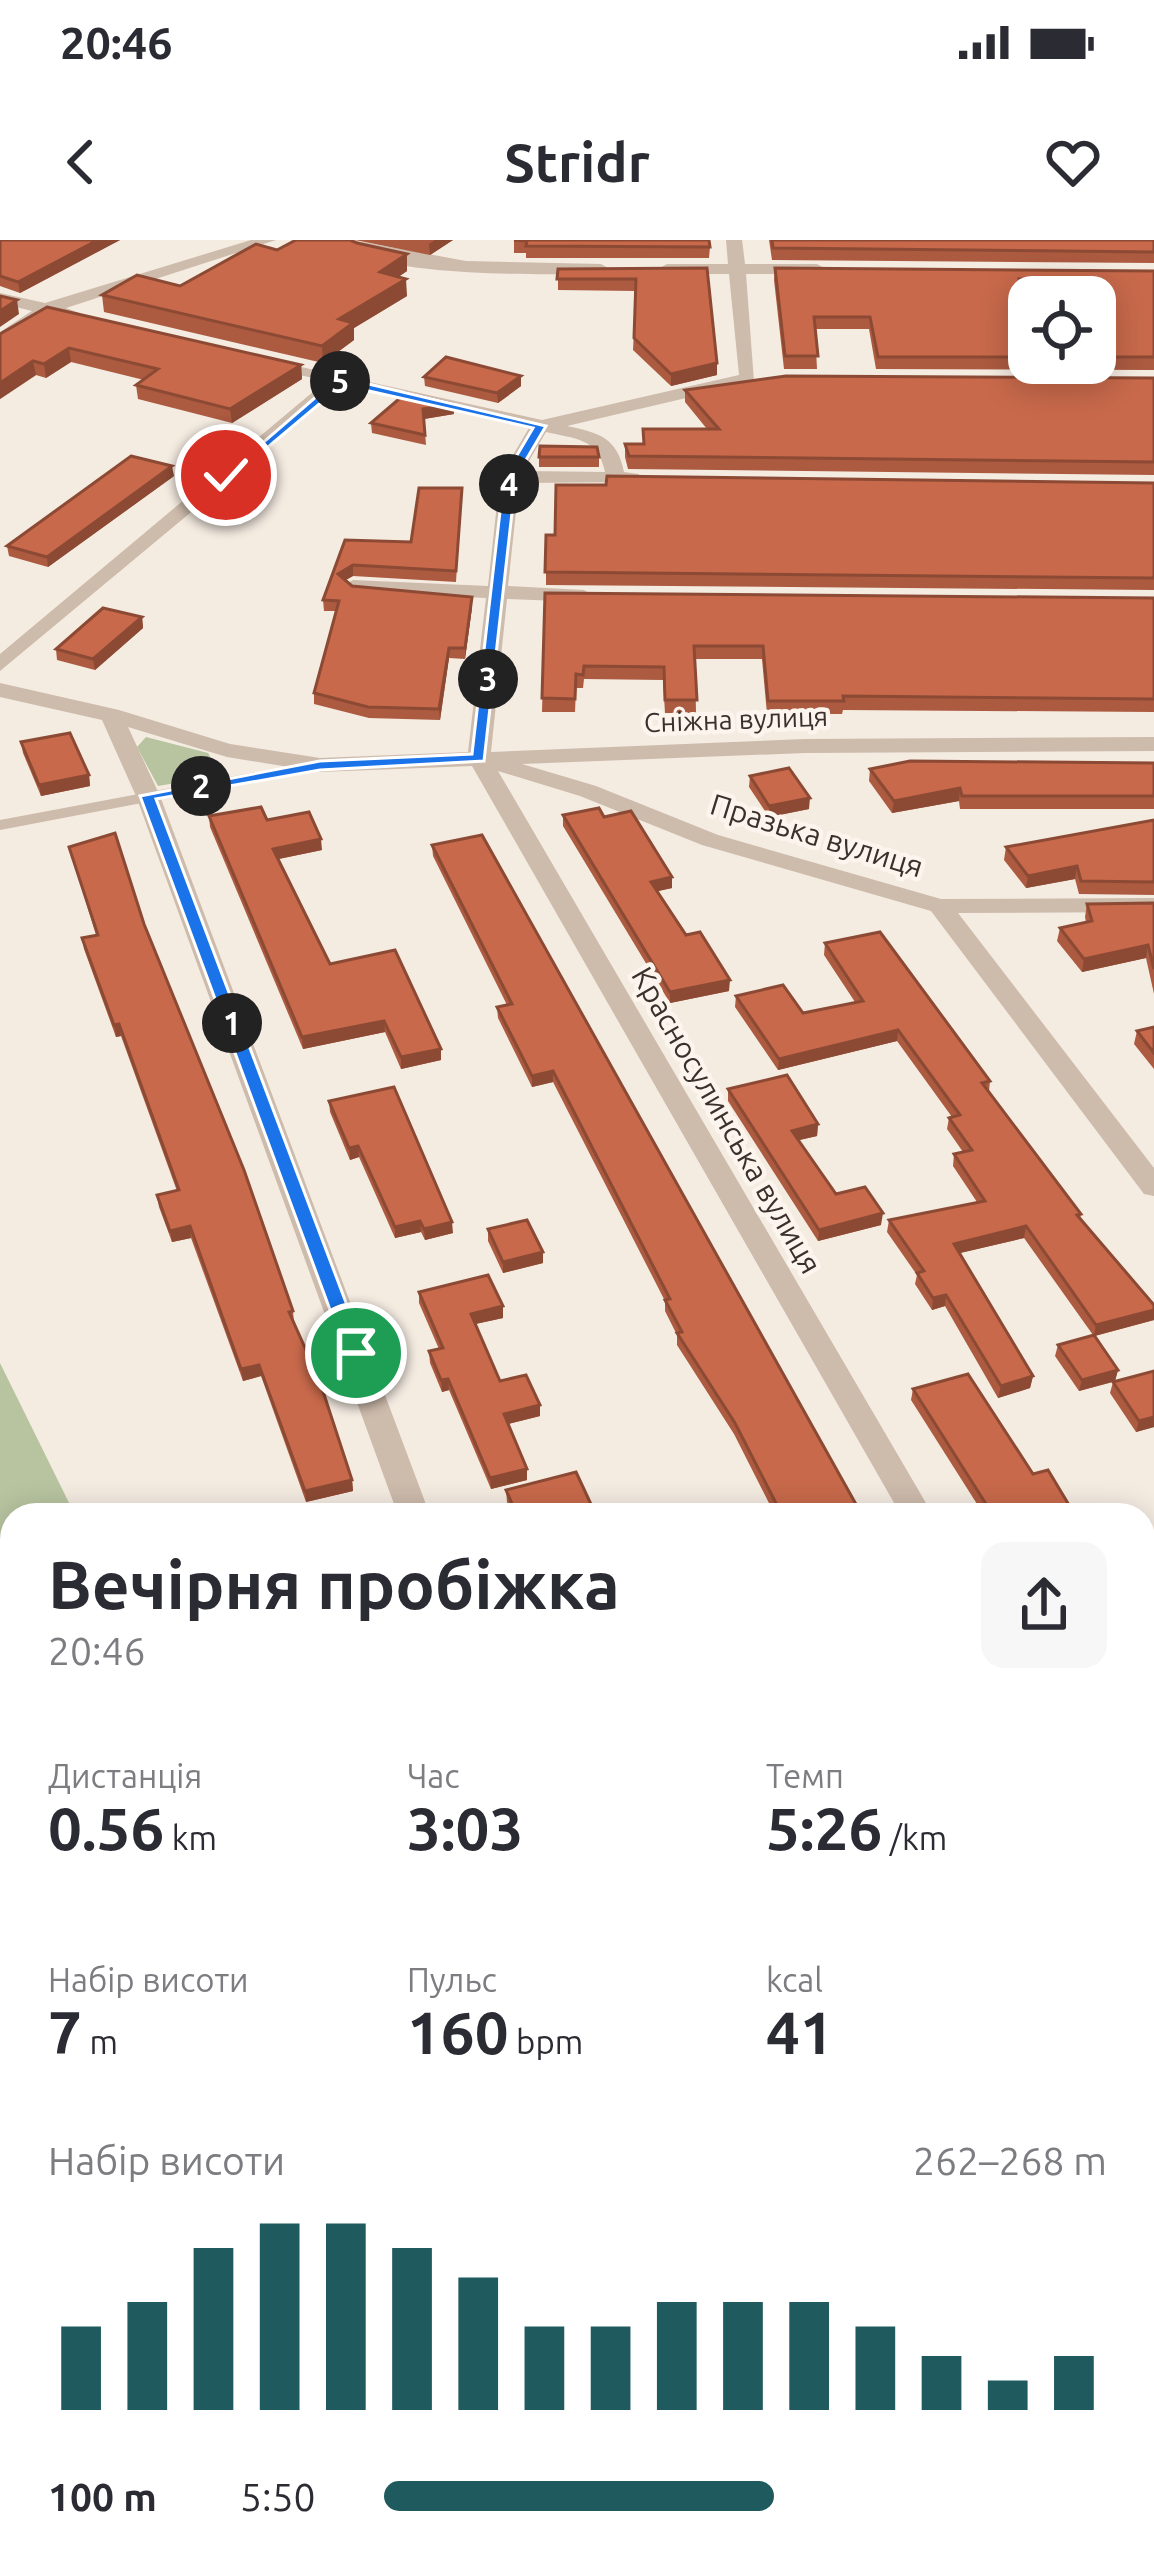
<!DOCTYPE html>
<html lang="uk">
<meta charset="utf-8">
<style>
body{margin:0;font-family:Ubuntu,sans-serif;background:#f7f7f7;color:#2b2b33;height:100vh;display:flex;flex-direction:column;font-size:45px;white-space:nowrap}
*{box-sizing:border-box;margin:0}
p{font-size:39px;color:#7c7c81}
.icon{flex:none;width:66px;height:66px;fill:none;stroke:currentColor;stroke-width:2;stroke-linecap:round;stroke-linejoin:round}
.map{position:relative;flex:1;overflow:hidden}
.side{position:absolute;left:0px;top:1263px;width:1155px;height:1062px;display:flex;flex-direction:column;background:#fff;border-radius:36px 36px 0 0;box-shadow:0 6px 30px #0003}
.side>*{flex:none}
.tools{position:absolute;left:1008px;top:36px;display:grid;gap:24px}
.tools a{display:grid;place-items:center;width:108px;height:108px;border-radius:24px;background:#fff;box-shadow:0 6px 30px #0003;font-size:60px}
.pin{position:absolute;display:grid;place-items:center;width:102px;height:102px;color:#fff;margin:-51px;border:6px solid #fff;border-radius:50%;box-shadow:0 3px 12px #0007}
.km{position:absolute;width:60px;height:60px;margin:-30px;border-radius:50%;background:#222;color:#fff;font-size:33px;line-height:60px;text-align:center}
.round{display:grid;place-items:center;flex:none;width:126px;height:126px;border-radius:24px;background:#f7f7f7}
.overview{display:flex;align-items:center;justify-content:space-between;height:204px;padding:0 48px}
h1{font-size:66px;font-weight:600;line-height:90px}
.metrics{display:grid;grid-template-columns:repeat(3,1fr);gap:18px;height:204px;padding:12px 48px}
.metrics div{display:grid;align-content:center}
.metrics b{font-size:60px;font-weight:600}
.metrics small{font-size:33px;font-weight:400}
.metrics p{font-size:33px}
.chart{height:336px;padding:24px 48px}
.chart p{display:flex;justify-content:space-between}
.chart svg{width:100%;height:216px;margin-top:12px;stroke:#1f5a5e;stroke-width:6}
ul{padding:0 48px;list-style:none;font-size:39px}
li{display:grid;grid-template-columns:192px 144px 1fr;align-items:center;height:90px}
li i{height:30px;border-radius:15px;background:#1f5a5e}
.status{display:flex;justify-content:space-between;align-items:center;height:84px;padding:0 60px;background:#fff;direction:ltr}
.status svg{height:33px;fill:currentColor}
header{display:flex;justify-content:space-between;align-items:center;height:156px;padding:0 48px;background:#fff;font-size:54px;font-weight:600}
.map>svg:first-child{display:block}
.green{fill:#b8c4a0}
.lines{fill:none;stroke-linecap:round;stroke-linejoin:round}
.service{fill:#cdbbac;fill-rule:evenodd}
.minor{fill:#cdbbac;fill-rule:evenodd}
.wall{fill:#ac5a40;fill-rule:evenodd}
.shaded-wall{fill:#8c4a34}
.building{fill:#c8694b;stroke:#8c4a34;stroke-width:3}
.route{fill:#1a73e8;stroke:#fff;stroke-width:3}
.labels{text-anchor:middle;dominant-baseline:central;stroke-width:9;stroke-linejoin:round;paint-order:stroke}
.far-street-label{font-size:27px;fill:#3b302b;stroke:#fbf5ee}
.street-label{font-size:30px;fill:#3b302b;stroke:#fbf5ee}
</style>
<div class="status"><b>20:46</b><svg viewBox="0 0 49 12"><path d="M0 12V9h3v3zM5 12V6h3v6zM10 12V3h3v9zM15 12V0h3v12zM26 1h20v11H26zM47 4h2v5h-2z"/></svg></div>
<header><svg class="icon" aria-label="back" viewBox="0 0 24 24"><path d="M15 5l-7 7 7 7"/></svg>Stridr<svg class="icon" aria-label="heart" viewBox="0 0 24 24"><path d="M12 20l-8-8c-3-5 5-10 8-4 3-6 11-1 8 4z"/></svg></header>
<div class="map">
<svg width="1154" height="2325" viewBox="0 0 1154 2325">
<rect width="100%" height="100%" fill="#f4ebe1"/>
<g class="green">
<path d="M146,497l62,16 8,13 -16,13 -42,7 -21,-39z"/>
<path d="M0,1123l75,152h-63v55l-12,4z"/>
</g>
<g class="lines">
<path class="service" d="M320,520l8,5 -2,3 -326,62v-10z"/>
<g class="minor">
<path d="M251,0h25l-210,68 24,9 -9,5 -32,-7 -49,30v-13l32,-21 -32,-8v-10l45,10z"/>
<path d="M326,0h26l114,21 135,3 9,5 -9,5c-69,0 -219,5 -275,-34z"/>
<path d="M726,0h16l3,24h72l9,5 -9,5h-71l8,108 -187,44c32,7 50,11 57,46l15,2v8l-120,1 -11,103 76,4 10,6 -10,6 -77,-3 -16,153 314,-13 349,-2v14l-349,2 -283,11 74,22 122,49 223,64 213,-1v14l-196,1 196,255v28l-10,-2 -213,-283 -229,-66 -122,-49 -82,-25 435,744h-32l-429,-749 -152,6 -93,-15 -99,-30 32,69 270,719h-32l-262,-719 -34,-76 -102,-23v-14l119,27 111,34 90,14 148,-6 18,-154 -133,-6 -10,-6 10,-6 135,6 12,-109 29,-49 -185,-43 -344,286v-17l326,-273 -70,-16v-8l286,63 197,-45 -10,-101h-62l-9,-5 9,-5h61zM546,192c30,7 52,6 59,40l-82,-1z"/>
<rect x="1143" y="1427" width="11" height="26"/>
</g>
</g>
<g class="wall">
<path d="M0,0h120l-100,53 -20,-7z"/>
<path d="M355,0h98l-23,15z"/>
<path d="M514,0l196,7 -1,11h-183v-5h-12z"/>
<path d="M769,0h385v23l-382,-3z"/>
<path d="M277,10l130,21 -9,6 9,19 -53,32v12l-31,23 -219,-51 -2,-17 78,-9z"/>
<path d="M707,28l10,95v12l-46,11 -38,-36 3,-59 -78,-1v-21z"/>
<path d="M775,28l379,3v99l-278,-1 -7,-40h-54l2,40h-33l-10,-89zM1022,51h56l2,6h15v66h-66v-49z"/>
<path d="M0,94l301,31 1,14 -70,44 -94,-24 -2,-14 8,-5 -73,-18 -25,16 -10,-3 -36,24z"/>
<path d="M424,137l97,9 -23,17 -73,-17z"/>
<path d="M1154,138v97l-526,-6 -3,-12v-13h18v-15h64l-22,-27v-12z"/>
<path d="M453,164l1,10 -30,5 2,26 -54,-12 -1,-10z"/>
<rect x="539" y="217" width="60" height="10"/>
<path d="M174,236l-126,91 -39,-11 -2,-10z"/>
<path d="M1154,243v107l-608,-5v-50z"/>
<path d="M462,248l-6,94 -103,-6 -8,4 7,6 120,21 -7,52 -16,-1 -9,62 -71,-2 -55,-14v-11l22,-82h-12l-1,-11 22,-60 66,2z"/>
<path d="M545,353l609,5v114l-311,-2 -1,4h-75l-5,-55h-67l1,54h-31l-2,-33 -79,-1 -1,9h-7l-1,24h-33z"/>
<path d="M142,377l1,11 -48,42 -38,-10 -1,-11z"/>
<path d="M21,502l68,33 1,11 -49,10 -18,-43z"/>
<path d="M1154,523v46h-194l-1,-8 -67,12 -23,-32 1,-12z"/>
<path d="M750,536l59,33 -40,8 -20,-30z"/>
<path d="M563,575l41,2 68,60v11l-15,3 29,44 43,56 -59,12 -107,-177z"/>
<path d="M209,576l58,4 55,30 -44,9 52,105 111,85v11l-40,9 -16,-37 -82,17 -93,-222z"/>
<path d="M1154,580v75l-75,-1 -4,-15 -49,9 -22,-28 2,-13z"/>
<path d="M432,605l430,670h-87l-41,-81 -57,-89v-10l-12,-24v-10l-112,-219 -21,5 -34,-69 -1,-11 10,-2 -74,-149z"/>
<path d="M69,607l75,77 149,387 1,11 58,158 1,11 -47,11 -45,-126 -18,5 -52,-143 -19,4 -13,-35 -2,-12 20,-4 -56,-155 -5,1 -32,-88 -2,-11 14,-3z"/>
<path d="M1154,663v91l-8,-36 -64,14 -25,-31 3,-13 26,-6 -1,-5 2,-13z"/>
<path d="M825,703l165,138 -1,10 92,123 -1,5 74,86v15l-59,16 23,34 -3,11 39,-10v56l-18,5 -26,-39 3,-11 -34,9 -24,-35 3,-11 35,-10 -69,-97 -65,15 74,123 -3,12 -32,10 -53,-92 -13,4 -17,-26 2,-9 -30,-43 2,-12 88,-18 -24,-36 1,-12 9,-2 -16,-23 2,-11 3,-1 -55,-76 -119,29 -43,-63 1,-11 67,17 52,-11 -31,-47z"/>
<path d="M1154,787v42l-20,-25 3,-13z"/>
<path d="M728,849l90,35 -1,12 -18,4 37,54 45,31 -63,16 -90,-140z"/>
<path d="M329,861l124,132 -28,7 -4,-8 -26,6 -36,-81 -9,3 -20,-48z"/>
<path d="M488,989l55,23v11l-40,10 -15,-32z"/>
<path d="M419,1052l84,26 -28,6 25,57 40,35 -32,8 19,45v11l-36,9 -42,-99 -7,2 -12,-29 -1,-12 10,-2 -20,-46z"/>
<path d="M913,1149l120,85 42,41h-91l-73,-115z"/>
<path d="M506,1250l90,25h-83l-6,-13z"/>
<path d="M12,1363v44l-12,-32v-7z"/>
<path d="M1154,1470v172l-11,1v-172z"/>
<path d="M506,2313h637l11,12h-642z"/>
</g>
<g class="shaded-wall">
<path d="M98,0h22l-100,53 -2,-11z"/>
<path d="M435,0h18l-23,15 -1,-11z"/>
<path d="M407,14v17l-26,18 -1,-17z"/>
<path d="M406,39l1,17 -53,32v12l-31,23 -1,-17 17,-27z"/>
<path d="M17,60l2,14 -19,13v-16z"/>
<path d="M69,108l2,14 -25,16 -2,-14z"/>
<path d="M33,121l3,14 -36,24v-16z"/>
<path d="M717,123v12l-46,11v-12z"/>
<path d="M301,125l1,14 -70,44 -2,-14z"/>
<path d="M521,136v10l-23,17 -1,-10z"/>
<path d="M453,164l1,10 -30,5 -1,-10z"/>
<path d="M172,226l2,10 -126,91 -1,-10z"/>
<path d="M353,325v11l-14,8 -1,-10z"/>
<path d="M472,357v10l-7,52v-11z"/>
<path d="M142,377l1,11 -48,42 -2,-11z"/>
<path d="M449,408v10l-9,62 -1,-11z"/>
<path d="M89,535l1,11 -49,10 -2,-11z"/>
<path d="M960,548l-1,13 -67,12 2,-12z"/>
<path d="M810,558l-1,11 -40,8v-11z"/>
<path d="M321,599l1,11 -48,10 -1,-11z"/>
<path d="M1077,626l-2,13 -49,9 2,-12z"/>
<path d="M672,637v11l-22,5 1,-11z"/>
<path d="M1148,705l-2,13 -64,14 2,-13z"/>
<path d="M730,740l-1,11 -59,12v-11z"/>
<path d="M384,781l1,11 -82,17 -1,-12z"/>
<path d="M119,784l2,12 -5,1 -2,-12z"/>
<path d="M898,790l-1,11 -119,29 1,-11z"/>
<path d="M441,809v11l-40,9v-12z"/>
<path d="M553,831v11l-21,5v-11z"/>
<path d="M818,884l-1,12 -26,6 1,-11z"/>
<path d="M358,906l1,11 -9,3 -1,-12z"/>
<path d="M883,973l-2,12 -63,16 1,-11z"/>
<path d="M420,981l1,11 -26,6v-11z"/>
<path d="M452,982l1,11 -28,7 -1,-11z"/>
<path d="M190,986l1,12 -19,4 -2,-11z"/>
<path d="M1026,986l-2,12 -72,17 2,-11z"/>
<path d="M543,1012v11l-40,10v-11z"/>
<path d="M946,1055l-1,11 -13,4 1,-12z"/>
<path d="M503,1066v12l-32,7v-11z"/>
<path d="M1154,1070v10l-60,16 2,-11z"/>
<path d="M259,1125l2,11 -18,5 -2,-12z"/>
<path d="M1118,1130l-3,11 -36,10 3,-11z"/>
<path d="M1033,1136l-3,12 -32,10 3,-12z"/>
<path d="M448,1139l1,11 -7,2 -1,-12z"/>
<path d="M540,1165v11l-36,9v-11z"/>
<path d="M1154,1177v10l-18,5 3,-11z"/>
<path d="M527,1229v11l-36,9 -1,-11z"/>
<path d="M352,1240l1,11 -47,11 -1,-11z"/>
<path d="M12,1844v33l-12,5v-33z"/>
<path d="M12,2118v39l-12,7v-40z"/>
</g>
<g class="building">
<path d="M0,0h98l-80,42 -18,-6z"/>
<path d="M296,0h54l7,3 50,11 -27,18 26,7 -67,40 14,4 -31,23 -220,-51 35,-20 43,11 76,-42 21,6z"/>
<path d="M514,0h195l1,7 -184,-1 1,-5z"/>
<path d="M772,0h382v12l-381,-4z"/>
<path d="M707,28l10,95 -46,11 -37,-36 2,-59h-79l1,-10z"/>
<path d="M775,28l379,3v86h-59v-21h4l-4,-13v-26h-9l-6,-18h-61l10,35v43h-151l-8,-40h-56l4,39h-33z"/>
<path d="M0,56l17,4 -17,11z"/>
<path d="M47,67l254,58 -71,44 -94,-24 22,-16 -89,-21 -25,16 -11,-3 -33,22v-49z"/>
<path d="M446,117l75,19 -24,17 -73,-16z"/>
<path d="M786,136l368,2v84l-525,-6 -4,-12h19l-1,-15h76l-34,-39z"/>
<path d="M406,153l47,11 -30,5 2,26 -54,-12z"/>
<path d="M540,206l57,1 2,10h-60z"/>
<path d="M131,216l41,10 -125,91 -40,-11z"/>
<path d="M607,236l547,7v95l-609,-6 1,-37h9l1,-50h50z"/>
<path d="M419,248h43l-6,83 -103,-6 -15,9 14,12 120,11 -7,51h-16l-10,61 -71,-2 -54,-14 25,-92 -16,-1 22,-60 66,2z"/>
<path d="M545,353l609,5v101l-311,-3 1,5h-76l-5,-55h-69l3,54h-32l-1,-33 -80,-1 -1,9 -7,-1 -1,25 -33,-1z"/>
<path d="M103,368l39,9 -49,42 -37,-10z"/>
<path d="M70,493l19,42 -50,10 -18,-43z"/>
<path d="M910,521l244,2v33h-192l-2,-8 -66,13 -24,-32z"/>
<path d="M789,528l21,30 -41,8 -19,-30z"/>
<path d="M261,567l6,13 42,-8 12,27 -48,10 57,115 65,-14 46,99 -40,8 -17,-36 -82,16 -93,-221z"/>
<path d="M599,568l5,9 27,-6 41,66 -21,5 35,53 14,-3 30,48 -60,12 -107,-177z"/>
<path d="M1154,580v62l-73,-1 -4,-15 -49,10 -22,-29z"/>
<path d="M115,593l29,91 100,246 49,141 -4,1 30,67 33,101 -47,11 -46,-126 -18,4 -51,-143 -20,5 -13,-36 22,-5 -60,-166 -5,1 -32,-87 16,-3 -29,-88z"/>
<path d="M482,595l380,680h-80l-47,-92 -58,-90 5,-1 -17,-32 5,-1 -117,-228 -21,5 -35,-69 15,-3 -80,-159z"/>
<path d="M1154,663v66l-6,-24 -64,14 -24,-31 32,-7 -5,-17z"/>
<path d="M880,692l110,149 -8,2 99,131 -4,1 77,90v5l-58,15 -70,-99 -72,18 79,132 -32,10 -55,-91 -13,3 -16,-25 7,-2 -35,-51 96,-19 -31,-47 18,-4 -23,-32 11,-3 -62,-85 -119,29 -43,-63 47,-11 20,28 60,-12 -38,-58z"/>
<path d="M1154,787v26l-17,-22z"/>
<path d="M787,835l31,49 -26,7 44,63 29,-7 18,26 -64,17 -91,-141z"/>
<path d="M394,847l58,135 -28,7 -4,-8 -25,6 -37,-81 -9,2 -20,-47z"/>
<path d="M527,980l16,32 -40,10 -15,-33z"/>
<path d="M488,1035l15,31 -32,8 29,67 26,-6 14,30 -36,9 23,55 -37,9 -42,-99 -7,1 -12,-29 14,-3 -24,-56z"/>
<path d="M1094,1095l24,35 -36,10 -24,-35z"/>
<path d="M1154,1131v46l-15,4 -26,-39z"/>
<path d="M968,1134l65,100 15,-4 27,45h-82l-80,-126z"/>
<path d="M576,1232l20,43h-79l-11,-25z"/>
<path d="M682,1267l2,8h-36z"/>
<path d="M12,1363v35l-12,-25v-5z"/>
<path d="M1154,1470v152h-11v-151z"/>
<path d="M12,1751v93l-12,5v-92z"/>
<path d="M12,1957v161l-12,6v-161z"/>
<path d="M1143,1991l11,15v319h-635l-6,-12h630z"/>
<path d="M71,2313h216l5,12h-243z"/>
</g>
<path class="route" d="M339,137l207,49 -30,51 -32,284 -164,9 -164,29 209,554 -9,7 -10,-7 -206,-557 180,-35 152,-7 32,-277 29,-49 -191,-43 -111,93h-9z"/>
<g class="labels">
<g class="far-street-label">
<text transform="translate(736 479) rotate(-2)">Сніжна вулиця</text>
</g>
<g class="street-label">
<text transform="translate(817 595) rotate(17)">Празька вулиця</text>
<text transform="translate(727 880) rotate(60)">Красносулинська вулиця</text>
</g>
</g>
</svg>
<div class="tools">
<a><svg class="icon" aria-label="locate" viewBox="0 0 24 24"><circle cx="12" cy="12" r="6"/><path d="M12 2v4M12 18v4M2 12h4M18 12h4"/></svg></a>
</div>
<div class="pin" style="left:356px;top:1113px;background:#1e9e55"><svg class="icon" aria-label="arrive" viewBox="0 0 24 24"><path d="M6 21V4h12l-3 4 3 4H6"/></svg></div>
<div class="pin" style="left:226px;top:235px;background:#d93025"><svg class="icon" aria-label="check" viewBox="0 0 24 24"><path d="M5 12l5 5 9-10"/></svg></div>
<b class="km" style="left:232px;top:783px">1</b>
<b class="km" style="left:201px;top:546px">2</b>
<b class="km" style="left:488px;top:439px">3</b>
<b class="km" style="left:509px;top:244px">4</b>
<b class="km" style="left:340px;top:141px">5</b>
<section class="side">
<div class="overview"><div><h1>Вечірня пробіжка</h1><p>20:46</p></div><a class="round"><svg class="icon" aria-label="share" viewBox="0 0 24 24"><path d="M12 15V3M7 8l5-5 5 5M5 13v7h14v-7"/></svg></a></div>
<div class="metrics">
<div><p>Дистанція</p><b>0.56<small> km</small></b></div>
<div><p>Час</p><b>3:03</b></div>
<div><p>Темп</p><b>5:26<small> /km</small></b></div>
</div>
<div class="metrics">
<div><p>Набір висоти</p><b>7<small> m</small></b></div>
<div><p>Пульс</p><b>160<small> bpm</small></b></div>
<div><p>kcal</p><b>41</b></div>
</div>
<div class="chart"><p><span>Набір висоти</span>262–268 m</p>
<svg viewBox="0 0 160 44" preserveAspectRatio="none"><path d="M5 44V27M15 44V22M25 44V11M35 44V6M45 44V6M55 44V11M65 44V17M75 44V27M85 44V27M95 44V22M105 44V22M115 44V22M125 44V27M135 44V33M145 44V38M155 44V33"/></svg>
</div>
<ul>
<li><b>100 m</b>5:50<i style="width:54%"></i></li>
</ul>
</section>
</div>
